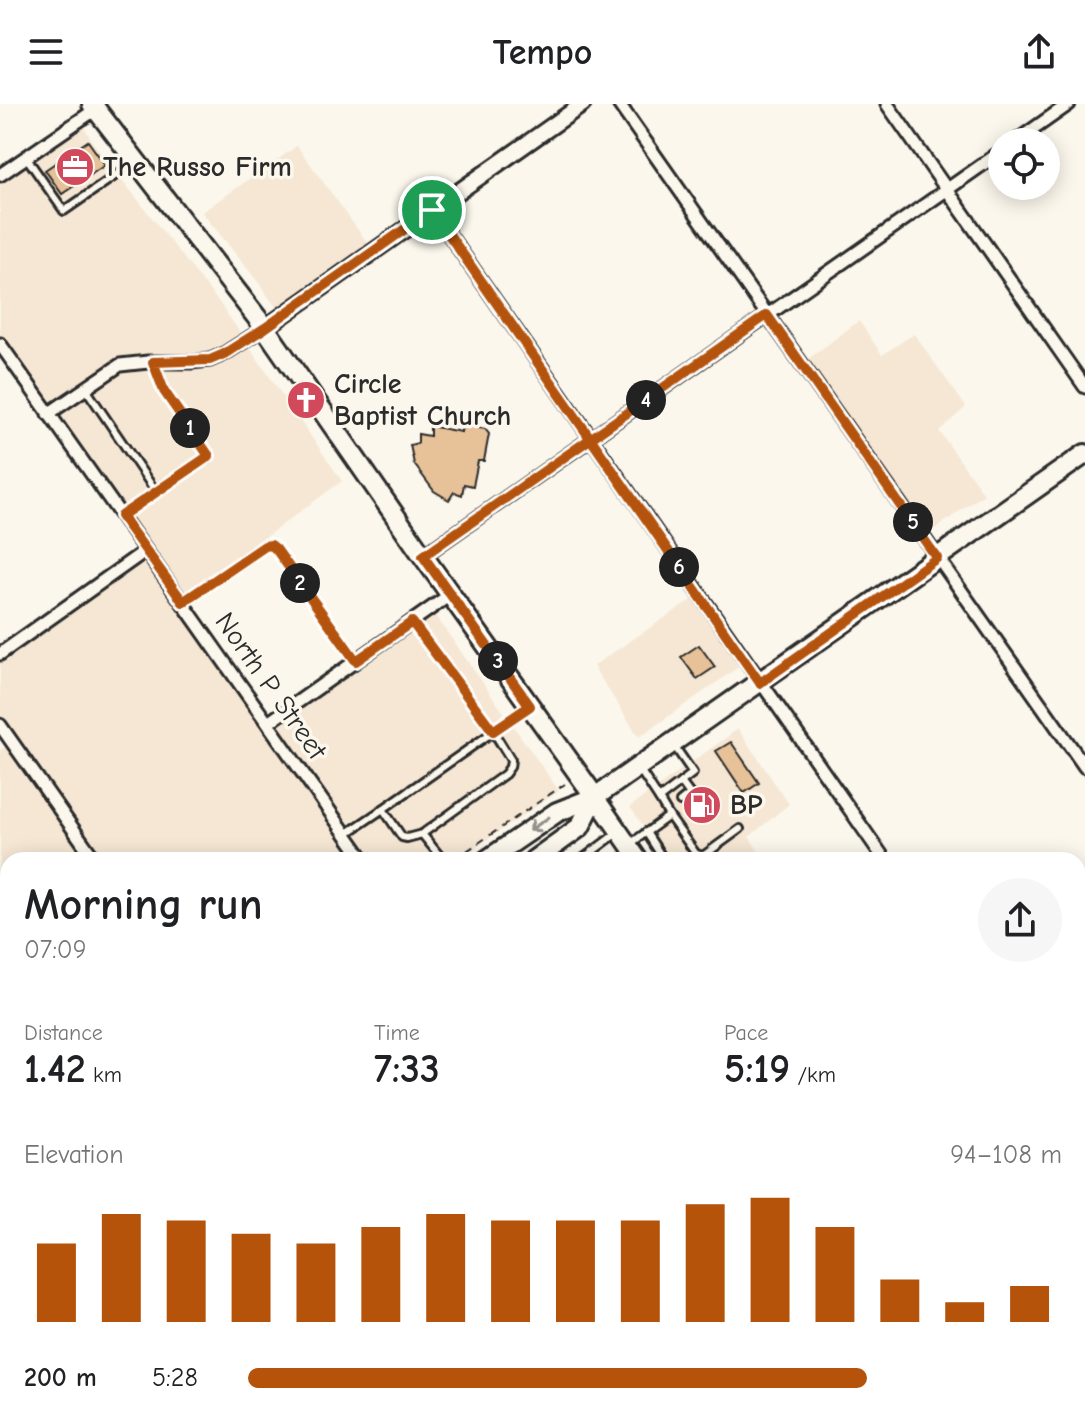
<!DOCTYPE html>
<meta charset="utf-8">
<style>
body{margin:0;font-family:"Comic Neue",sans-serif;background:#f6f6f6;color:#202124;height:100vh;display:flex;flex-direction:column;font-size:30px;white-space:nowrap}
*{box-sizing:border-box;margin:0}
p{font-size:26px;color:#757577}
.icon{flex:none;width:44px;height:44px;fill:none;stroke:currentColor;stroke-width:2;stroke-linecap:round;stroke-linejoin:round}
.map{position:relative;flex:1;overflow:hidden}
.drawer{position:absolute;left:0px;top:748px;width:1086px;height:574px;display:flex;flex-direction:column;background:#fff;border-radius:24px 24px 0 0;box-shadow:0 4px 20px #0003}
.drawer>*{flex:none}
.tools{position:absolute;left:988px;top:24px;display:grid;gap:16px}
.tools a{display:grid;place-items:center;width:72px;height:72px;border-radius:50%;background:#fff;box-shadow:0 4px 20px #0003;font-size:40px}
.pin{position:absolute;display:grid;place-items:center;width:68px;height:68px;color:#fff;margin:-34px;border:4px solid #fff;border-radius:50%;box-shadow:0 2px 8px #0007}
.km{position:absolute;width:40px;height:40px;margin:-20px;border-radius:50%;background:#222;color:#fff;font-size:22px;line-height:40px;text-align:center}
.round{display:grid;place-items:center;flex:none;width:84px;height:84px;border-radius:42px;background:#f6f6f6}
.headline{display:flex;align-items:center;justify-content:space-between;height:136px;padding:0 24px}
h1{font-size:44px;font-weight:700;line-height:60px}
.stats{display:grid;grid-template-columns:repeat(3,1fr);gap:12px;height:136px;padding:8px 24px}
.stats div{display:grid;align-content:center}
.stats b{font-size:40px;font-weight:700}
.stats small{font-size:22px;font-weight:400}
.stats p{font-size:22px}
.chart{height:224px;padding:16px 24px}
.chart p{display:flex;justify-content:space-between}
.chart svg{width:100%;height:144px;margin-top:8px;stroke:#b45309;stroke-width:6}
ul{padding:0 24px;list-style:none;font-size:26px}
li{display:grid;grid-template-columns:128px 96px 1fr;align-items:center;height:60px}
li i{height:20px;border-radius:10px;background:#b45309}
header{display:flex;justify-content:space-between;align-items:center;height:104px;padding:0 24px;background:#fff;font-size:36px;font-weight:700}
.map>svg:first-child{display:block}
.built{fill:#f5e7d3}
.green{fill:#c0df97;stroke:#768561;stroke-width:2}
.building{fill:#e7c298;stroke:#2b2b2b;stroke-width:2}
.lines{fill:none;stroke-linecap:round;stroke-linejoin:round}
.service-casing{stroke:#2b2b2b;stroke-width:12}
.minor-casing{stroke:#2b2b2b;stroke-width:17}
.tertiary-casing{stroke:#2b2b2b;stroke-width:20}
.secondary-casing{stroke:#2b2b2b;stroke-width:22}
.primary-casing{stroke:#2b2b2b;stroke-width:24}
.path{stroke:#2b2b2b;stroke-width:2;stroke-dasharray:8 6;stroke-linecap:butt}
.service{stroke:#fbf7ec;stroke-width:6}
.minor{stroke:#fbf7ec;stroke-width:11}
.tertiary{stroke:#fbf7ec;stroke-width:14}
.secondary{stroke:#fbf7ec;stroke-width:16}
.primary{stroke:#fbf7ec;stroke-width:18}
.rail{stroke:#2b2b2b;stroke-width:4}
.oneway{stroke:#93918c}
.route-casing{stroke:#fff;stroke-width:16}
.route{stroke:#b45309;stroke-width:10}
.labels{text-anchor:middle;dominant-baseline:central;stroke-width:7;stroke-linejoin:round;paint-order:stroke}
.poi-label{font-size:28px;font-weight:bold;fill:#2b2b2b;stroke:#fbf7ec;text-anchor:start}
.street-label{font-size:28px;fill:#2b2b2b;stroke:#fbf7ec}
</style>
<header><svg class="icon" aria-label="menu" viewBox="0 0 24 24"><path d="M4 6h16M4 12h16M4 18h16"/></svg>Tempo<svg class="icon" aria-label="share" viewBox="0 0 24 24"><path d="M12 15V3M7 8l5-5 5 5M5 13v7h14v-7"/></svg></header>
<div class="map">
<svg width="1085" height="1321" viewBox="0 0 1085 1321">
<rect width="100%" height="100%" fill="#fbf7ec"/>
<filter id="ink" filterUnits="userSpaceOnUse"><feTurbulence type="fractalNoise" baseFrequency=".0125" numOctaves="2"/><feDisplacementMap in="SourceGraphic" scale="16" xChannelSelector="R" yChannelSelector="G"/><feConvolveMatrix kernelMatrix="1 2 1 2 8 2 1 2 1" color-interpolation-filters="sRGB"/></filter>
<g filter="url(#ink)">
<g class="built">
<path d="M84,23l9,16 127,161 21,30 -21,13 -13,6 -88,4 -69,46 -50,-70v-148z"/>
<path d="M297,42l72,99 -91,65 -23,-32 -53,-66z"/>
<path d="M859,217l23,34 32,-21 52,73 -27,24 45,63 -55,39 -122,-173z"/>
<path d="M249,243l93,134 -156,114 -127,-179 65,-44 87,-5 17,-7z"/>
<path d="M145,457l117,166 93,133h-252l-90,-128 -13,-19v-50z"/>
<path d="M693,495l47,67 -101,71 -46,-71z"/>
<path d="M435,511l124,176 -102,69h-85l-94,-135z"/>
<path d="M738,625l51,75 -40,33 16,23h-98l-37,-53z"/>
<path d="M6,642l81,114h-79v150l-2,13 2,3v137l-8,5v-417z"/>
<path d="M1078,1163l7,10v148h-24l-5,-7h22z"/>
<path d="M861,1314h136l5,7h-140z"/>
</g>
<path class="green" d="M1085,832v170l-7,5v-171z"/>
<g class="building">
<path d="M88,37l17,24 -43,29 -17,-24z"/>
<path d="M462,321l23,4 4,5 -5,27h-6l-5,25 -9,-2 -2,11 -8,-3 -5,8 -15,-9 -20,-27 -4,-19 8,-2v-9l12,2v-10l31,6z"/>
<path d="M699,541l16,22 -18,12 -16,-22z"/>
<path d="M731,638l28,41 -15,10 -28,-42z"/>
</g>
<g class="lines">
<g class="service-casing">
<g id="service">
<path d="M26,53l38,54 71,-49"/>
<path d="M86,285l70,103"/>
<path d="M121,412l88,-60 -45,-65 -10,-29"/>
<path d="M183,498l82,-56 6,-1 5,4 80,112"/>
<path d="M640,666l19,29 34,-26 -18,-26"/>
<path d="M681,678l19,26 -10,7"/>
<path d="M680,698l10,-8"/>
<path d="M383,705l144,-101"/>
<path d="M669,712l27,38 -9,6"/>
<path d="M646,728l18,28"/>
<path d="M346,730l37,-25 19,28 5,1 15,-4 83,-60 5,-7 1,-7 -18,-29 -81,-109"/>
<path d="M422,730l21,26"/>
<path d="M630,740l39,-28 -10,-17"/>
<path d="M696,750l7,2 37,-27"/>
<path d="M581,756l36,-27"/>
<path d="M0,929l8,-5"/>
</g>
</g>
<g class="minor-casing">
<g id="minor">
<path d="M619,0l466,663"/>
<path d="M887,0l198,283"/>
<path d="M1015,38l54,-38"/>
<path d="M0,71l99,-68"/>
<path d="M432,106l453,650"/>
<path d="M0,240l364,516"/>
<path d="M48,310l72,-49 28,-3h44l18,-2 14,-6 41,-26"/>
<path d="M423,452l579,-405"/>
<path d="M0,550l145,-103"/>
<path d="M268,619l183,-129"/>
<path d="M0,621l95,135"/>
<path d="M1078,827l7,-5"/>
<path d="M1078,1030l7,10"/>
<path d="M1078,1126l7,-5"/>
</g>
</g>
<g class="tertiary-casing">
<path id="tertiary" d="M265,224l318,-224"/>
</g>
<g class="secondary-casing">
<g id="secondary">
<path d="M595,693l44,63"/>
<path d="M1027,1314l5,7"/>
</g>
</g>
<g class="primary-casing">
<g id="primary">
<path d="M92,0l173,224 158,228 172,241"/>
<path d="M487,756l70,-48 38,-15 490,-343"/>
<path d="M534,756l46,-33 15,-30"/>
<path d="M0,1095l8,-6"/>
<path d="M0,1130l8,-6"/>
</g>
</g>
<path class="path" d="M455,755l110,-75"/>
<use href="#service" class="service"/>
<use href="#minor" class="minor"/>
<use href="#tertiary" class="tertiary"/>
<use href="#secondary" class="secondary"/>
<use href="#primary" class="primary"/>
<g class="rail">
<path d="M0,1270l8,2"/>
<path d="M0,1290l8,4"/>
<path d="M54,1314l20,7"/>
<path d="M189,1314l31,7"/>
</g>
</g>
<defs><path id="oneway-shaft" d="M-6 0H5M1.5-3L5.5 0L1.5 3" fill="none" stroke-width="1.6" stroke-linecap="round" stroke-linejoin="round" transform="scale(2)"/></defs>
<use class="oneway" href="#oneway-shaft" transform="translate(539 720) rotate(146)"/>
</g>
<g class="lines" filter="url(#ink)">
<g class="route-casing">
<path id="route" d="M432,106l-167,118 -41,26 -14,6 -57,2 11,29 45,65 -88,60 62,86 82,-56 6,-1 5,4 80,112 56,-39 81,109 37,-25 -107,-150 344,-241 170,243 -177,125 -328,-473"/>
</g>
<use href="#route" class="route"/>
</g>
<defs>
<g id="office-disc" transform="scale(2)"><circle r="9.5" fill="#d1495b" stroke="#fbf7ec"/><path d="M-6-3h4V-5.5h4V-3h4V5H-6ZM-1-4.5V-3h2v-1.5ZM-6 0V1H6V0Z" fill="#fff"/></g>
<g id="church-disc" transform="scale(2)"><circle r="9.5" fill="#d1495b" stroke="#fbf7ec"/><path d="M-1.2-6h2.4v3.5h3.3v2.4h-3.3V6h-2.4V-.1h-3.3v-2.4h3.3Z" fill="#fff"/></g>
<g id="fuel-disc" transform="scale(2)"><circle r="9.5" fill="#d1495b" stroke="#fbf7ec"/><path d="M-5.5-6h7V0h2V4h1.3V-2.5L3-4.5l.8-.8L6-3V5H2.5V1h-1V6h-7ZM-4.2-4.7v3.2H.2V-4.7Z" fill="#fff"/></g>
</defs>
<g fill-rule="evenodd">
<use href="#office-disc" x="75" y="63"/>
<use href="#church-disc" x="306" y="296"/>
<use href="#fuel-disc" x="702" y="701"/>
</g>
<g class="labels">
<g class="poi-label">
<text x="103" y="63">The Russo Firm</text>
<text x="334" y="280">Circle<tspan x="334" dy="32">Baptist Church</tspan></text>
<text x="730" y="701">BP</text>
</g>
<g class="street-label">
<text transform="translate(271 582) rotate(55)">North P Street</text>
</g>
</g>
</svg>
<div class="tools">
<a><svg class="icon" aria-label="locate" viewBox="0 0 24 24"><circle cx="12" cy="12" r="6"/><path d="M12 2v4M12 18v4M2 12h4M18 12h4"/></svg></a>
</div>
<div class="pin" style="left:432px;top:106px;background:#1e9e55"><svg class="icon" aria-label="arrive" viewBox="0 0 24 24"><path d="M6 21V4h12l-3 4 3 4H6"/></svg></div>
<b class="km" style="left:190px;top:324px">1</b>
<b class="km" style="left:300px;top:479px">2</b>
<b class="km" style="left:498px;top:557px">3</b>
<b class="km" style="left:646px;top:296px">4</b>
<b class="km" style="left:913px;top:418px">5</b>
<b class="km" style="left:679px;top:463px">6</b>
<section class="drawer">
<div class="headline"><div><h1>Morning run</h1><p>07:09</p></div><a class="round"><svg class="icon" aria-label="share" viewBox="0 0 24 24"><path d="M12 15V3M7 8l5-5 5 5M5 13v7h14v-7"/></svg></a></div>
<div class="stats">
<div><p>Distance</p><b>1.42<small> km</small></b></div>
<div><p>Time</p><b>7:33</b></div>
<div><p>Pace</p><b>5:19<small> /km</small></b></div>
</div>
<div class="chart"><p><span>Elevation</span>94–108 m</p>
<svg viewBox="0 0 160 44" preserveAspectRatio="none"><path d="M5 44V20M15 44V11M25 44V13M35 44V17M45 44V20M55 44V15M65 44V11M75 44V13M85 44V13M95 44V13M105 44V8M115 44V6M125 44V15M135 44V31M145 44V38M155 44V33"/></svg>
</div>
<ul>
<li><b>200 m</b>5:28<i style="width:76%"></i></li>
</ul>
</section>
</div>
